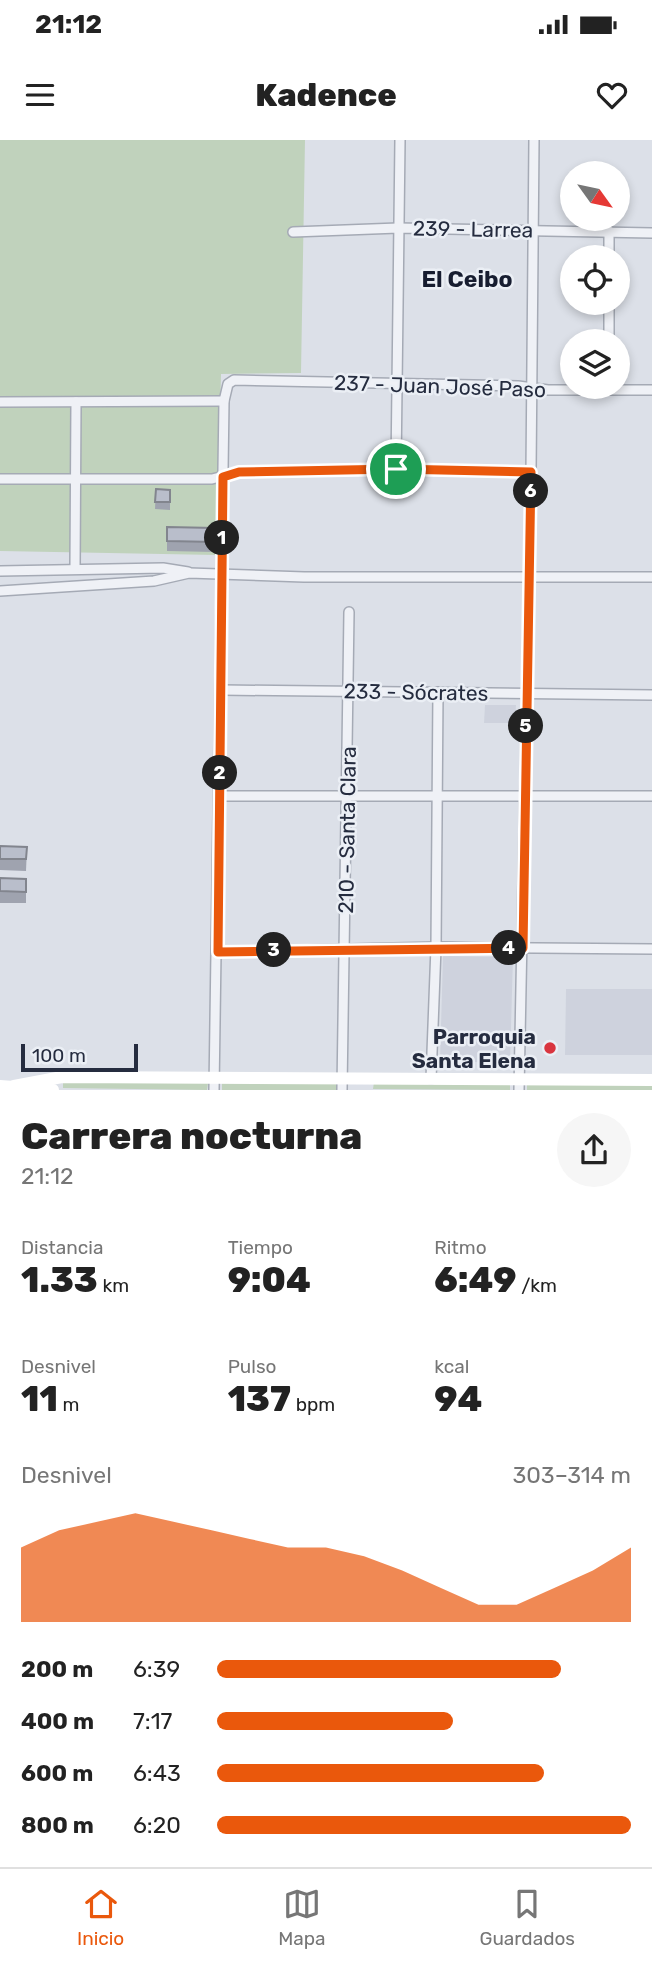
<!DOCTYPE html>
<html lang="es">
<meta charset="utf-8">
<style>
body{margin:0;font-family:Rubik,sans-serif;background:#f6f6f6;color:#222;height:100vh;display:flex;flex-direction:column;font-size:26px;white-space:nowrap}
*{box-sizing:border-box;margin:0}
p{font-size:23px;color:#767676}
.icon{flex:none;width:38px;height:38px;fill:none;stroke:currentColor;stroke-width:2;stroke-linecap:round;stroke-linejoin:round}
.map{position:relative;height:950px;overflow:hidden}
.drawer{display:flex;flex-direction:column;background:#fff;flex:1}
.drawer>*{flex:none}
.needle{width:46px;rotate:123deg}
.controls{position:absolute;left:560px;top:21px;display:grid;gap:14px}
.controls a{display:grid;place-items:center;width:70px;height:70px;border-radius:50%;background:#fff;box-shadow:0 4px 10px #0003;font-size:35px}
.scale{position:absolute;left:21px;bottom:18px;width:117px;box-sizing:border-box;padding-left:7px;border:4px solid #252c3f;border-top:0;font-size:19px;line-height:24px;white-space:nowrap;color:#252c3f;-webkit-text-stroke:5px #ebeff5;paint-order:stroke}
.pin{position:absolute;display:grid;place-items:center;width:60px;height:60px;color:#fff;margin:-30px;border:4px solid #fff;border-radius:50%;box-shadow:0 2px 7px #0007}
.km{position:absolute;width:35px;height:35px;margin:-18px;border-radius:50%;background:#222;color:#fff;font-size:19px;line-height:35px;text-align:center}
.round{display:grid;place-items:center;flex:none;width:74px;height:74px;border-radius:37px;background:#f6f6f6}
.headline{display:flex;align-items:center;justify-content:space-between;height:119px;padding:0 21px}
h1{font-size:38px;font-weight:800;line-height:52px}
.stats{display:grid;grid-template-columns:repeat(3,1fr);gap:10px;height:119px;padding:7px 21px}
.stats div{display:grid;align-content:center}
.stats b{font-size:35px;font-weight:800}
.stats small{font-size:19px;font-weight:400}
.stats p{font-size:19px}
.chart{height:196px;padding:14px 21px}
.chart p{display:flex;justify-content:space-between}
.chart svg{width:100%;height:126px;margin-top:7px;fill:#ea580c;opacity:.7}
ul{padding:0 21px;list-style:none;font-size:23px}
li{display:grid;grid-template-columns:112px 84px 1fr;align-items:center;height:52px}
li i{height:18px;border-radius:9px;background:#ea580c}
.status{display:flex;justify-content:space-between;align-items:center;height:49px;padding:0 35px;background:#fff;direction:ltr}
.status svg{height:19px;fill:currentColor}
header{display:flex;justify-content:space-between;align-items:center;height:91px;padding:0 21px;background:#fff;font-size:32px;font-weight:800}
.tabs{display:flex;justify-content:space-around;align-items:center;height:98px;border-top:2px solid #e0e0e0;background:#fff;font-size:19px;color:#767676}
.tabs a{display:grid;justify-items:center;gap:4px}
.tabs .on{color:#ea580c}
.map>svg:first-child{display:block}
.built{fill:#ced2dd}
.green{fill:#c0d2bc}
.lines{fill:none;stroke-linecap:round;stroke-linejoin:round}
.street-casing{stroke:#a5aab5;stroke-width:12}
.street{stroke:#eff1f6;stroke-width:9}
.secondary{stroke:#fff;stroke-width:12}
.wall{fill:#9fa3af}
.building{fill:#b9becb;stroke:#82858e;stroke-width:2}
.route-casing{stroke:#fff;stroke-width:14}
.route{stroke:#ea580c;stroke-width:9}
.poi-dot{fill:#d9353f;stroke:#ebeff5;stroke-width:2.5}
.labels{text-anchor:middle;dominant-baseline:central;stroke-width:5;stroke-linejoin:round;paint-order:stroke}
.street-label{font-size:21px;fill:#252c3f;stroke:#ebeff5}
.poi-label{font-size:21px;font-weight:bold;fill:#252c3f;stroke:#ebeff5;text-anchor:end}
.neighbourhood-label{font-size:23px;font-weight:bold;fill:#171d30;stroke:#ebeff5}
</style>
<div class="status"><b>21:12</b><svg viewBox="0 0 49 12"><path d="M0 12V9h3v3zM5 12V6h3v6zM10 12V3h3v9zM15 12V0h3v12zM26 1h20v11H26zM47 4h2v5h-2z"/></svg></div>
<header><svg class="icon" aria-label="menu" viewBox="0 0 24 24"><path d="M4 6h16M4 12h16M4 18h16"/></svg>Kadence<svg class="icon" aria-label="heart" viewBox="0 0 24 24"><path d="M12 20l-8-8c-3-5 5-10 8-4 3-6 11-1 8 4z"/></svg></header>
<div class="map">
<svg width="652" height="950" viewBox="0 0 652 950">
<rect width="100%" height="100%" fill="#dce0e8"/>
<g class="built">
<path d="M485,565h31l-1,18h-31z"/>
<path d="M443,816l70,1 -3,106 -70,-2z"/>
<path d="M566,849h86v66h-87z"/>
</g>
<g class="green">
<path d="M0,0h305l-4,233 -80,1 -4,181 -217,-4z"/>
<path d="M63,941l145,2 -1,7 -144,-2z"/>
<path d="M374,942l136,1v7l-137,-1z"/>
<path d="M222,943l116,1v6h-116z"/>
<path d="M652,943v7h-125v-6z"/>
</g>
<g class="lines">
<g class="street-casing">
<g id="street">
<path d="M293,92l105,-4 254,5"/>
<path d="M609,117v-26"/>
<path d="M609,201v-38"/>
<path d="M0,262l224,-1"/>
<path d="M396,329l4,-329"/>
<path d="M0,339h212l27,-7 157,-3 135,3"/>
<path d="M75,429l1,-167"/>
<path d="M0,431l163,-3 25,4"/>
<path d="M0,451l154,-10 35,-8 115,4h348"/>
<path d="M222,550l430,5"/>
<path d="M219,656h433"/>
<path d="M218,812l218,-5 216,2"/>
<path d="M431,939l5,-132 2,-255"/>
<path d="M214,950l10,-689 4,-17 6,-4 284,6 30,4h104"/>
<path d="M342,950l7,-478"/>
<path d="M519,950l12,-618 3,-332"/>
</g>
</g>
<use href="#street" class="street"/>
<g class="secondary">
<path d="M0,946l53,4"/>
<path d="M14,946l48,-9 590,3"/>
</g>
</g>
<g class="wall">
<path d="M156,349l14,1v20l-15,-1z"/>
<path d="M167,387l48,1v24l-48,-1z"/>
<path d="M0,706l27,1 -1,24 -26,-1z"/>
<path d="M0,738l26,1v24h-26z"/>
</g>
<g class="building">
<path d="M156,349l14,1v12h-15z"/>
<path d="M167,387l48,1v14l-48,-1z"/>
<path d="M0,706l27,1 -1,12h-26z"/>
<path d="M0,738l26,1v13l-26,-1z"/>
</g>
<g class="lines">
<g class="route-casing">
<path id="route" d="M396,329l135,3 -8,476 -305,4 5,-475 16,-5z"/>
</g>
<use href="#route" class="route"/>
</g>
<circle class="poi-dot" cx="550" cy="908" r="7"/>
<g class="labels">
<g class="street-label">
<text transform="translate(473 89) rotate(1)">239 - Larrea</text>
<text transform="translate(440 246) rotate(2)">237 - Juan José Paso</text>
<text transform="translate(416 552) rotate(1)">233 - Sócrates</text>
<text transform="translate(347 690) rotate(-89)">210 - Santa Clara</text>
</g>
<g class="poi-label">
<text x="536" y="896">Parroquia<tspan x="536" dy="24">Santa Elena</tspan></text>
</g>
<g class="neighbourhood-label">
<text x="467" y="139">El Ceibo</text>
</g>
</g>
</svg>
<div class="controls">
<a><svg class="needle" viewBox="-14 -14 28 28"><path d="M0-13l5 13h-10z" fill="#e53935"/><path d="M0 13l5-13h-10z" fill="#767676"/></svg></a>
<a><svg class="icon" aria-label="locate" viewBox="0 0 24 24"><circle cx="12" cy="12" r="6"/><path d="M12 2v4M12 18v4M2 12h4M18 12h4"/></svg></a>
<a><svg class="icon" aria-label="layers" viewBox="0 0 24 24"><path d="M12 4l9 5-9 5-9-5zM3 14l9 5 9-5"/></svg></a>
</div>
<div class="scale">100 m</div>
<div class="pin" style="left:396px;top:329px;background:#1e9e55"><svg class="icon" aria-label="arrive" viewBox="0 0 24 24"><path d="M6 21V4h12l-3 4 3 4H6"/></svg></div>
<b class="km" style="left:222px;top:398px">1</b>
<b class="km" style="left:220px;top:633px">2</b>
<b class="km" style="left:274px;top:810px">3</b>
<b class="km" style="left:509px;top:808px">4</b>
<b class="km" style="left:526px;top:586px">5</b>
<b class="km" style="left:531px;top:351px">6</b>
</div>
<section class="drawer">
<div class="headline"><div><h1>Carrera nocturna</h1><p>21:12</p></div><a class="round"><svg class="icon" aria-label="share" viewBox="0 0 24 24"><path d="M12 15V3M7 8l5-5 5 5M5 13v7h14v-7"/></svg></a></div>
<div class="stats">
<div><p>Distancia</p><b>1.33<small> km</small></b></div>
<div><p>Tiempo</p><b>9:04</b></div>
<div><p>Ritmo</p><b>6:49<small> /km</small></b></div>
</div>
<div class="stats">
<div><p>Desnivel</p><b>11<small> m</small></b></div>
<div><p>Pulso</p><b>137<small> bpm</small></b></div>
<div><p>kcal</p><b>94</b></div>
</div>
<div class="chart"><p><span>Desnivel</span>303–314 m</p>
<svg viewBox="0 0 160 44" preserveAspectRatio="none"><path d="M0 44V18L10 12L20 9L30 6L40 9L50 12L60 15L70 18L80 18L90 21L100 26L110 32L120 38L130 38L140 32L150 26L160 18V44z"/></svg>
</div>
<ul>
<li><b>200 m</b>6:39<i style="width:83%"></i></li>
<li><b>400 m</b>7:17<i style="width:57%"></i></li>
<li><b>600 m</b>6:43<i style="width:79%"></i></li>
<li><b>800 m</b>6:20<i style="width:100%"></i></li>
</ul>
</section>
<nav class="tabs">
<a class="on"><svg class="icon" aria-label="home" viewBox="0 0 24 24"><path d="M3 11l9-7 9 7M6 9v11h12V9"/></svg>Inicio</a>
<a><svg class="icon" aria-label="map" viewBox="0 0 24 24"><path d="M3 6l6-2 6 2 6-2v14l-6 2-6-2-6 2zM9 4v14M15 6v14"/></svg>Mapa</a>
<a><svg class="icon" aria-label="saved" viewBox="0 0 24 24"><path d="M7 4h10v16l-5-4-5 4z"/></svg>Guardados</a>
</nav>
